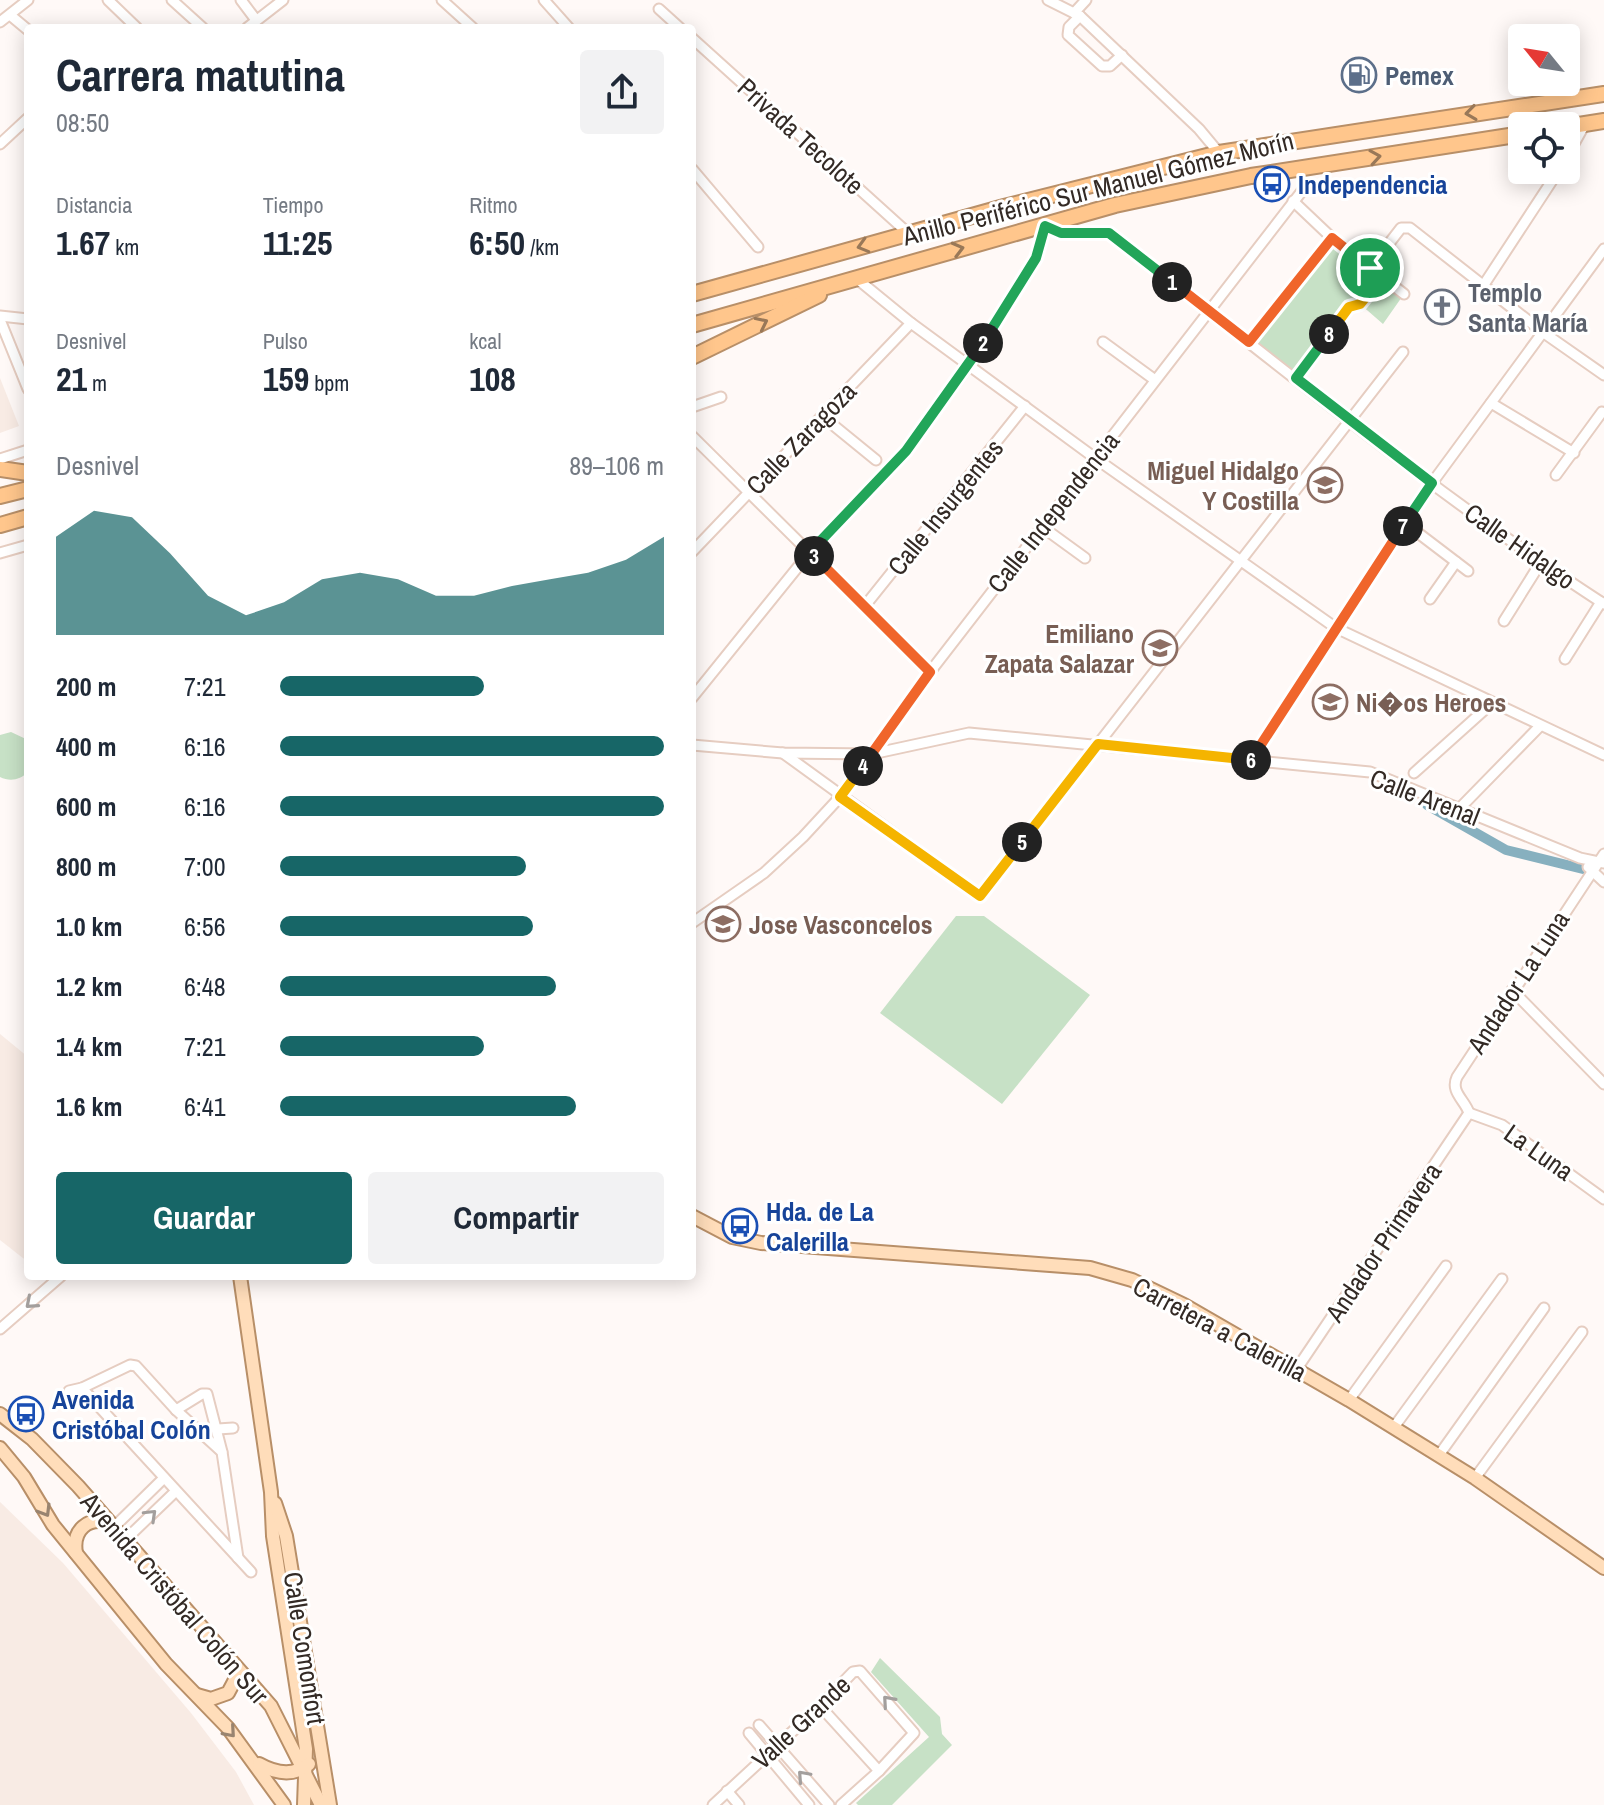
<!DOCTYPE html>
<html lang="es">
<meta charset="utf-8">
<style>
body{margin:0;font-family:"Archivo Narrow",sans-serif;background:#f2f2f3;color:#1f2937;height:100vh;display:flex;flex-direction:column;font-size:30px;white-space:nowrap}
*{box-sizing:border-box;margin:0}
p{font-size:26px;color:#747a83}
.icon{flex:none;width:44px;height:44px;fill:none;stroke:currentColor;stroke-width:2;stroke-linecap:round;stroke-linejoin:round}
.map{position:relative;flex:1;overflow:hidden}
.details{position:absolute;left:24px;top:24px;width:672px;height:1256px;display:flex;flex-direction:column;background:#fff;border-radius:8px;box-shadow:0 4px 20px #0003}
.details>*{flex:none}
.needle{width:52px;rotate:300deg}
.fabs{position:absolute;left:1508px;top:24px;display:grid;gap:16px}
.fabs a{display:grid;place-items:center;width:72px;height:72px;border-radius:8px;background:#fff;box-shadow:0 4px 20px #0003;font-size:40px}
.pin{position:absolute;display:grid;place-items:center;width:68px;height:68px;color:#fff;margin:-34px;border:4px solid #fff;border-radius:50%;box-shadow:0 2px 8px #0007}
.km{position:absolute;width:40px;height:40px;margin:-20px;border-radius:50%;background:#222;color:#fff;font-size:22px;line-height:40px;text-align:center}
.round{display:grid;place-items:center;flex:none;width:84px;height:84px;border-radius:8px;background:#f2f2f3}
.head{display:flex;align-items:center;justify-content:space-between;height:136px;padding:0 32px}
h1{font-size:44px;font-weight:800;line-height:60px}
.metrics{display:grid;grid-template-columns:repeat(3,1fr);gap:12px;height:136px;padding:8px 32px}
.metrics div{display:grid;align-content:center}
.metrics b{font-size:34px;font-weight:800}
.metrics small{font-size:22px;font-weight:400}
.metrics p{font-size:22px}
.chart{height:224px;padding:16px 32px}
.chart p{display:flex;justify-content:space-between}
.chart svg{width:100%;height:144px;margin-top:8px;fill:#176667;opacity:.7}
.button{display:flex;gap:16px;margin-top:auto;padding:16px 32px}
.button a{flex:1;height:92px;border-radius:8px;background:#176667;color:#fff;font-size:32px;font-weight:800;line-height:92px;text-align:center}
.button a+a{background:#f2f2f3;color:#1f2937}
ul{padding:0 32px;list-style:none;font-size:26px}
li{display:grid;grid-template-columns:128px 96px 1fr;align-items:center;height:60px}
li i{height:20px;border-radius:10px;background:#176667}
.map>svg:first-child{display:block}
.built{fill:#f8ebe4}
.green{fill:#c7e1c6}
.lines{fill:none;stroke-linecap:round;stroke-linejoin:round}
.canal{stroke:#87b0bf;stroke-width:10}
.minor-casing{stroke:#e6cdc1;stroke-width:13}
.major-casing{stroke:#b88f68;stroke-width:16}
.highway-casing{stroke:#b88f68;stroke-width:18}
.minor{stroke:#fff;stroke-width:9}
.major{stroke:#ffddba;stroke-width:12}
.highway{stroke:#ffc68c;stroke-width:14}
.oneway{stroke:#997858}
.oneway2{stroke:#a39f9d}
.oneway3{stroke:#998470}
.split-1-casing{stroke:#fff;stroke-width:16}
.split-2-casing{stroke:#fff;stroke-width:16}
.split-3-casing{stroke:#fff;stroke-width:16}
.split-4-casing{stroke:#fff;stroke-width:16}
.split-5-casing{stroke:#fff;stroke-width:16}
.split-6-casing{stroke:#fff;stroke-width:16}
.split-7-casing{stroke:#fff;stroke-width:16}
.split-8-casing{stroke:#fff;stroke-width:16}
.split-9-casing{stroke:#fff;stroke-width:16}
.split-1{stroke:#f0652b;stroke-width:10}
.split-2{stroke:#22a559;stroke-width:10}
.split-3{stroke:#22a559;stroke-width:10}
.split-4{stroke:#f0652b;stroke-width:10}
.split-5{stroke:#f5b400;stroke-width:10}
.split-6{stroke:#f5b400;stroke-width:10}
.split-7{stroke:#f0652b;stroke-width:10}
.split-8{stroke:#22a559;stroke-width:10}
.split-9{stroke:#f5b400;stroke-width:10}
.labels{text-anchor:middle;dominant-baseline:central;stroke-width:6;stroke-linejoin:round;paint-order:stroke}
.service-label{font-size:26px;font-weight:bold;fill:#4e5e75;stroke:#fff;text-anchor:start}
.street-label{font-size:26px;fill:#332a25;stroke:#fff}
.transit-label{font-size:26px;font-weight:bold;fill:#164399;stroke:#fff;text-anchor:start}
.worship-label{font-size:26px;font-weight:bold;fill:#5b616d;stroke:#fff;text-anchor:start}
.education-label{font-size:26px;font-weight:bold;fill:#785e54;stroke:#fff;text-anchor:end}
</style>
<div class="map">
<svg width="1604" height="1805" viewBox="0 0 1604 1805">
<rect width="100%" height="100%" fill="#fff9f7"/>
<g class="built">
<path d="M0,378l19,48 -19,7z"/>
<path d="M0,1034l28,23v205l-28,-22z"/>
<path d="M0,1502l63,61 128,150 45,59 18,33h-254z"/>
</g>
<g class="green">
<path d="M1332,238l72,56 -21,30 -23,-20 -11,3 -53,71 -47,-36z"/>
<path d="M11,732l17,8v32c-8,8 -18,10 -28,5v-42z"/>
<path d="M956,916h28l106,79 -88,109 -122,-91z"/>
<path d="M880,1658l60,59 2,17 10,11 -60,60h-34l-2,-2 73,-66 -58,-65z"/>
</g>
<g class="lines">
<path class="canal" d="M1427,805l79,45 77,19"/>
<g class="minor-casing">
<g id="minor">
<path d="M108,0l29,28"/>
<path d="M172,0l31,28"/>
<path d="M241,0l15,20"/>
<path d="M442,0l31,28"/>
<path d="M544,0l25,28"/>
<path d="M1048,0l32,16 119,113 20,24"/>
<path d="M659,9l21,19"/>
<path d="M1074,13l12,-13"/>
<path d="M10,15l18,15"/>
<path d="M1080,16l-11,11 -1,8 34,31h8l12,-11"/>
<path d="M0,22l28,-22"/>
<path d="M247,28l36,-28"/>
<path d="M692,38l217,196"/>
<path d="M0,144l28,-26"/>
<path d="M1566,158l19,-34"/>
<path d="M692,169l66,78"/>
<path d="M1293,201l39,37 72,56"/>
<path d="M1370,268l31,-40h9l134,105 60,42"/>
<path d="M856,278l55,45 184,135 241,170 268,127"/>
<path d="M1483,286l76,-116"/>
<path d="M0,316l28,3"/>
<path d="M0,320l28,69"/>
<path d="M1103,342l52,38"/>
<path d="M1249,342l83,-104"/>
<path d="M1296,378l53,-71 11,-3 22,-27"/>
<path d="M1491,403l83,50"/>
<path d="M692,407l29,-10"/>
<path d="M822,416l54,44"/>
<path d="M692,436l238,236"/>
<path d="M0,459l28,-9"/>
<path d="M1556,475l46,-63"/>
<path d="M1405,523l63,48"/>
<path d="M1041,526l44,32"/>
<path d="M692,552l219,-229"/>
<path d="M0,553l28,-8"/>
<path d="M1430,599l26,-37"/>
<path d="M864,607l161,-201"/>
<path d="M1504,621l37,-59"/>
<path d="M1565,659l36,-57"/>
<path d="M692,698l118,-146 96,-101 64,-87 66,-106 9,-32 16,7h48c163,126 322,259 495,371"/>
<path d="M692,745l91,8 89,1 97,-21 401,39 210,86 24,5"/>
<path d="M783,753l197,143 423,-544"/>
<path d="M1250,761l182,-278 172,-234"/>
<path d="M1414,773l77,-69"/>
<path d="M1458,810l82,-84"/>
<path d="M1588,867l16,15"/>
<path d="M692,923l72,-50 39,-36 37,-40 90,-125 372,-481"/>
<path d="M1512,990l92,94"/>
<path d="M1469,1113c-4,-13 -19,-21 -12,-36l147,-223"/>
<path d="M1469,1113l33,12 102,74"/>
<path d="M0,1329l61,-53"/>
<path d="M1296,1370l173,-257"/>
<path d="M82,1388l169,184"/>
<path d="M69,1391l13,-3 48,-23 6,1 40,44 46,42 16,106"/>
<path d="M1349,1400l97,-134"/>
<path d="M176,1410l26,-16h5l15,58"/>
<path d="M1394,1427l108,-148"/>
<path d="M218,1429l15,-1"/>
<path d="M1439,1455l105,-147"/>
<path d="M1475,1478l107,-146"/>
<path d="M114,1527l50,-49"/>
<path d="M125,1540l51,-49"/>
<path d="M820,1706l59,65"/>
<path d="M759,1725l70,80"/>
<path d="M749,1733l60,72"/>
<path d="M727,1791l12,14"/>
<path d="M713,1805l107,-99 33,-34 7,-1 54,62 -35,38 -38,34"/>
</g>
</g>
<g class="major-casing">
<g id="major">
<path d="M692,1216l40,21 29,6 329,25 42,12 52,25 165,95 126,78 129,90"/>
<path d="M240,1276l31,216 2,44 33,213 -2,56"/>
<path d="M0,1414l32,25 46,47 193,220 50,99"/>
<path d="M0,1448l24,29 29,48 113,139 62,64 56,77"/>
<path d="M275,1503l11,33 44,269"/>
<path d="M76,1553c-4,-23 12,-37 34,-30"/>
<path d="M197,1695l14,4 17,-6 8,-15 -3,-15"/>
<path d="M259,1764c16,9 34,13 50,0"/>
</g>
</g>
<g class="highway-casing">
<g id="highway">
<path d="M1566,127l38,-6"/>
<path d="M692,294l312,-87 215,-54 385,-59"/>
<path d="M692,325l423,-120 136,-29 271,-42"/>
<path d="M692,357l127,-62"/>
<path d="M0,469l28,4"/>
<path d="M0,496l28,-7"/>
<path d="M0,525l28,-8"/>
</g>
</g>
<use href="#minor" class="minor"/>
<use href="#major" class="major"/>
<use href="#highway" class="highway"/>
</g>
<defs><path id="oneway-chevron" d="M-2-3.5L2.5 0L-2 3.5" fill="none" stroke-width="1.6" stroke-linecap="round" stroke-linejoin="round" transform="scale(2)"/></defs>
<g class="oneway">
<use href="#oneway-chevron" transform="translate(1471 113) rotate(172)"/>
<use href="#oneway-chevron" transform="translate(1375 157) rotate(-9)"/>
<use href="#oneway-chevron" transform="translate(863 246) rotate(164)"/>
<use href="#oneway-chevron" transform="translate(958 249) rotate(-15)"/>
<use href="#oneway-chevron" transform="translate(762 323) rotate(-26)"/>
</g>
<g class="oneway2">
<use href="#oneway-chevron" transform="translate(31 1303) rotate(139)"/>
<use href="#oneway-chevron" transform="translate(151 1515) rotate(-44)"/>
<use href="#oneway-chevron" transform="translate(888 1701) rotate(-131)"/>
<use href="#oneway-chevron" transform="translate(803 1776) rotate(-132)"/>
</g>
<g class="oneway3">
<use href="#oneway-chevron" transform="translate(45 1511) rotate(59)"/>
<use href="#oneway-chevron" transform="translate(230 1732) rotate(49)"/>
</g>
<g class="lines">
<g class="split-1-casing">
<path id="split-1" d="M1172,282l77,60 83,-104 38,30"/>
</g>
<g class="split-2-casing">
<path id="split-2" d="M983,343l53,-85 9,-32 16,7h48l63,49"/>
</g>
<g class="split-3-casing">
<path id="split-3" d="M814,556l-4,-4 96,-101 77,-108"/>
</g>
<g class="split-4-casing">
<path id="split-4" d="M814,556l116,116 -67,94"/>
</g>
<g class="split-5-casing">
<path id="split-5" d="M863,766l-23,31 140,99 42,-54"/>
</g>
<g class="split-6-casing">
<path id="split-6" d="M1022,842l76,-98 153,16"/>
</g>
<g class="split-7-casing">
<path id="split-7" d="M1251,760l152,-234"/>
</g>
<g class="split-8-casing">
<path id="split-8" d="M1329,334l-33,44 136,105 -29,43"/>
</g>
<g class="split-9-casing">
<path id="split-9" d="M1329,334l20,-27 11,-3 22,-27 -12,-9"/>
</g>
<use href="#split-1" class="split-1"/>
<use href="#split-2" class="split-2"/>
<use href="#split-3" class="split-3"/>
<use href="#split-4" class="split-4"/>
<use href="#split-5" class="split-5"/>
<use href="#split-6" class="split-6"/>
<use href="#split-7" class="split-7"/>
<use href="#split-8" class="split-8"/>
<use href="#split-9" class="split-9"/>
</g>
<defs>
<g id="fuel-ring" transform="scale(1.8)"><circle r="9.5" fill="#fff" stroke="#5c6f8a" stroke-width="1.5"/><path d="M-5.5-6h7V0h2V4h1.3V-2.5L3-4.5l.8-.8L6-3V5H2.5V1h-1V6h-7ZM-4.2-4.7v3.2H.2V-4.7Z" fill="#5c6f8a"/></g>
<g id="bus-ring" transform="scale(1.8)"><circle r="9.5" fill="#fff" stroke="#1a4fb4" stroke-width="1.5"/><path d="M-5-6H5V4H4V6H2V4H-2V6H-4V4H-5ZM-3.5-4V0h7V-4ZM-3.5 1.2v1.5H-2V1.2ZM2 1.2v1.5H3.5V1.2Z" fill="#1a4fb4"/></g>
<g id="church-ring" transform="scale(1.8)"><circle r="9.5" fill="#fff" stroke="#6b7280" stroke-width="1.5"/><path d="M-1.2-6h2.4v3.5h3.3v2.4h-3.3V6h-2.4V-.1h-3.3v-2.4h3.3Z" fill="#6b7280"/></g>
<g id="school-ring" transform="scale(1.8)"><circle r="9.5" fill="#fff" stroke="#8d6e63" stroke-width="1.5"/><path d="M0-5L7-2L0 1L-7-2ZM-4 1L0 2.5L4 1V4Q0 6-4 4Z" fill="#8d6e63"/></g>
</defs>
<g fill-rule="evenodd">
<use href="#fuel-ring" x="1359" y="75"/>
<use href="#bus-ring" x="1272" y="184"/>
<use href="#church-ring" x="1442" y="307"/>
<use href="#school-ring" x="1325" y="485"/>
<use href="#school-ring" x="1160" y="648"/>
<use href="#school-ring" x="1330" y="702"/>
<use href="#school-ring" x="723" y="924"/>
<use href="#bus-ring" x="740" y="1226"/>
<use href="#bus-ring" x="26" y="1414"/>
</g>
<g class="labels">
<g class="service-label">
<text x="1385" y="75">Pemex</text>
</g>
<g class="street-label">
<text transform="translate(801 136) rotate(42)">Privada Tecolote</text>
<text transform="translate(1098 188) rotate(-14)">Anillo Periférico Sur Manuel Gómez Morín</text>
<text transform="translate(801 438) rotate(-46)">Calle Zaragoza</text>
<text transform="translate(945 507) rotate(-51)">Calle Insurgentes</text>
<text transform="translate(1053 512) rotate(-52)">Calle Independencia</text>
<text transform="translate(1520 546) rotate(35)">Calle Hidalgo</text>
<text transform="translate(1425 797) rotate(21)">Calle Arenal</text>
<text transform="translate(1518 982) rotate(-57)">Andador La Luna</text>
<text transform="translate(1539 1152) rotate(35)">La Luna</text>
<text transform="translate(1383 1242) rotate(-56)">Andador Primavera</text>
<text transform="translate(1220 1329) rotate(28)">Carretera a Calerilla</text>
<text transform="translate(175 1598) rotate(49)">Avenida Cristóbal Colón Sur</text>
<text transform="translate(305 1648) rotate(81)">Calle Comonfort</text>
<text transform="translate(801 1722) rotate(-43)">Valle Grande</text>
</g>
<g class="transit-label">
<text x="1298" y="184">Independencia</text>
<text x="766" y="1211">Hda. de La<tspan x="766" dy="30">Calerilla</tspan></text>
<text x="52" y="1399">Avenida<tspan x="52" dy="30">Cristóbal Colón</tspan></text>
</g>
<g class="worship-label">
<text x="1468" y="292">Templo<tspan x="1468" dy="30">Santa María</tspan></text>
</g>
<g class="education-label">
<text x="1299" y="470">Miguel Hidalgo<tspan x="1299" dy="30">Y Costilla</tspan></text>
<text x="1134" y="633">Emiliano<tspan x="1134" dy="30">Zapata Salazar</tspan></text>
<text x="1356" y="702" text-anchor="start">Ni�os Heroes</text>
<text x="749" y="924" text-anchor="start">Jose Vasconcelos</text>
</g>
</g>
</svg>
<div class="fabs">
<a><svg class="needle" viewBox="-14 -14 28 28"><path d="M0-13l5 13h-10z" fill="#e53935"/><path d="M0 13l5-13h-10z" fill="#747a83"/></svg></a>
<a><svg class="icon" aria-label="locate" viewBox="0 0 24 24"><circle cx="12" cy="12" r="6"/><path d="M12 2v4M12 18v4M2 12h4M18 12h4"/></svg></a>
</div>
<div class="pin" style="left:1370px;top:268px;background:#1e9e55"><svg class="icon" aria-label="arrive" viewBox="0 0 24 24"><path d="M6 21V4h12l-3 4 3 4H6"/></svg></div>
<b class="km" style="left:1172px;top:282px">1</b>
<b class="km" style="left:983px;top:343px">2</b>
<b class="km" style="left:814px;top:556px">3</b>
<b class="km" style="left:863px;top:766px">4</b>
<b class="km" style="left:1022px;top:842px">5</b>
<b class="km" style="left:1251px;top:760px">6</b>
<b class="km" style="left:1403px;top:526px">7</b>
<b class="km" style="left:1329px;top:334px">8</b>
<section class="details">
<div class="head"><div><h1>Carrera matutina</h1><p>08:50</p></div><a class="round"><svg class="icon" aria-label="share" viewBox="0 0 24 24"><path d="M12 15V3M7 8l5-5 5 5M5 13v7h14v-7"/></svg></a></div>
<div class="metrics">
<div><p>Distancia</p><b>1.67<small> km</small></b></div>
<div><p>Tiempo</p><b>11:25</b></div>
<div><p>Ritmo</p><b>6:50<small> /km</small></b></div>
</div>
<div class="metrics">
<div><p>Desnivel</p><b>21<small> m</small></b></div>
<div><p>Pulso</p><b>159<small> bpm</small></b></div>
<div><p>kcal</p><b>108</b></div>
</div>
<div class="chart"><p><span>Desnivel</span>89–106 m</p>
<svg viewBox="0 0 160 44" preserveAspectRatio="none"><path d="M0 44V14L10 6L20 8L30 19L40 32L50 38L60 34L70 27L80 25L90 27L100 32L110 32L120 29L130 27L140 25L150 21L160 14V44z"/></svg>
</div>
<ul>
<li><b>200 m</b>7:21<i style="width:53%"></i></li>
<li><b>400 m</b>6:16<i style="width:100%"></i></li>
<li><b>600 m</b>6:16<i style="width:100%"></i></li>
<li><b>800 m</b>7:00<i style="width:64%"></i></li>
<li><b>1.0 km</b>6:56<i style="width:66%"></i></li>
<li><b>1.2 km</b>6:48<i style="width:72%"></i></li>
<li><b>1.4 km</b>7:21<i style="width:53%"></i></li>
<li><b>1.6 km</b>6:41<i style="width:77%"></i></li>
</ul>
<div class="button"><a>Guardar</a><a>Compartir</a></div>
</section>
</div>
